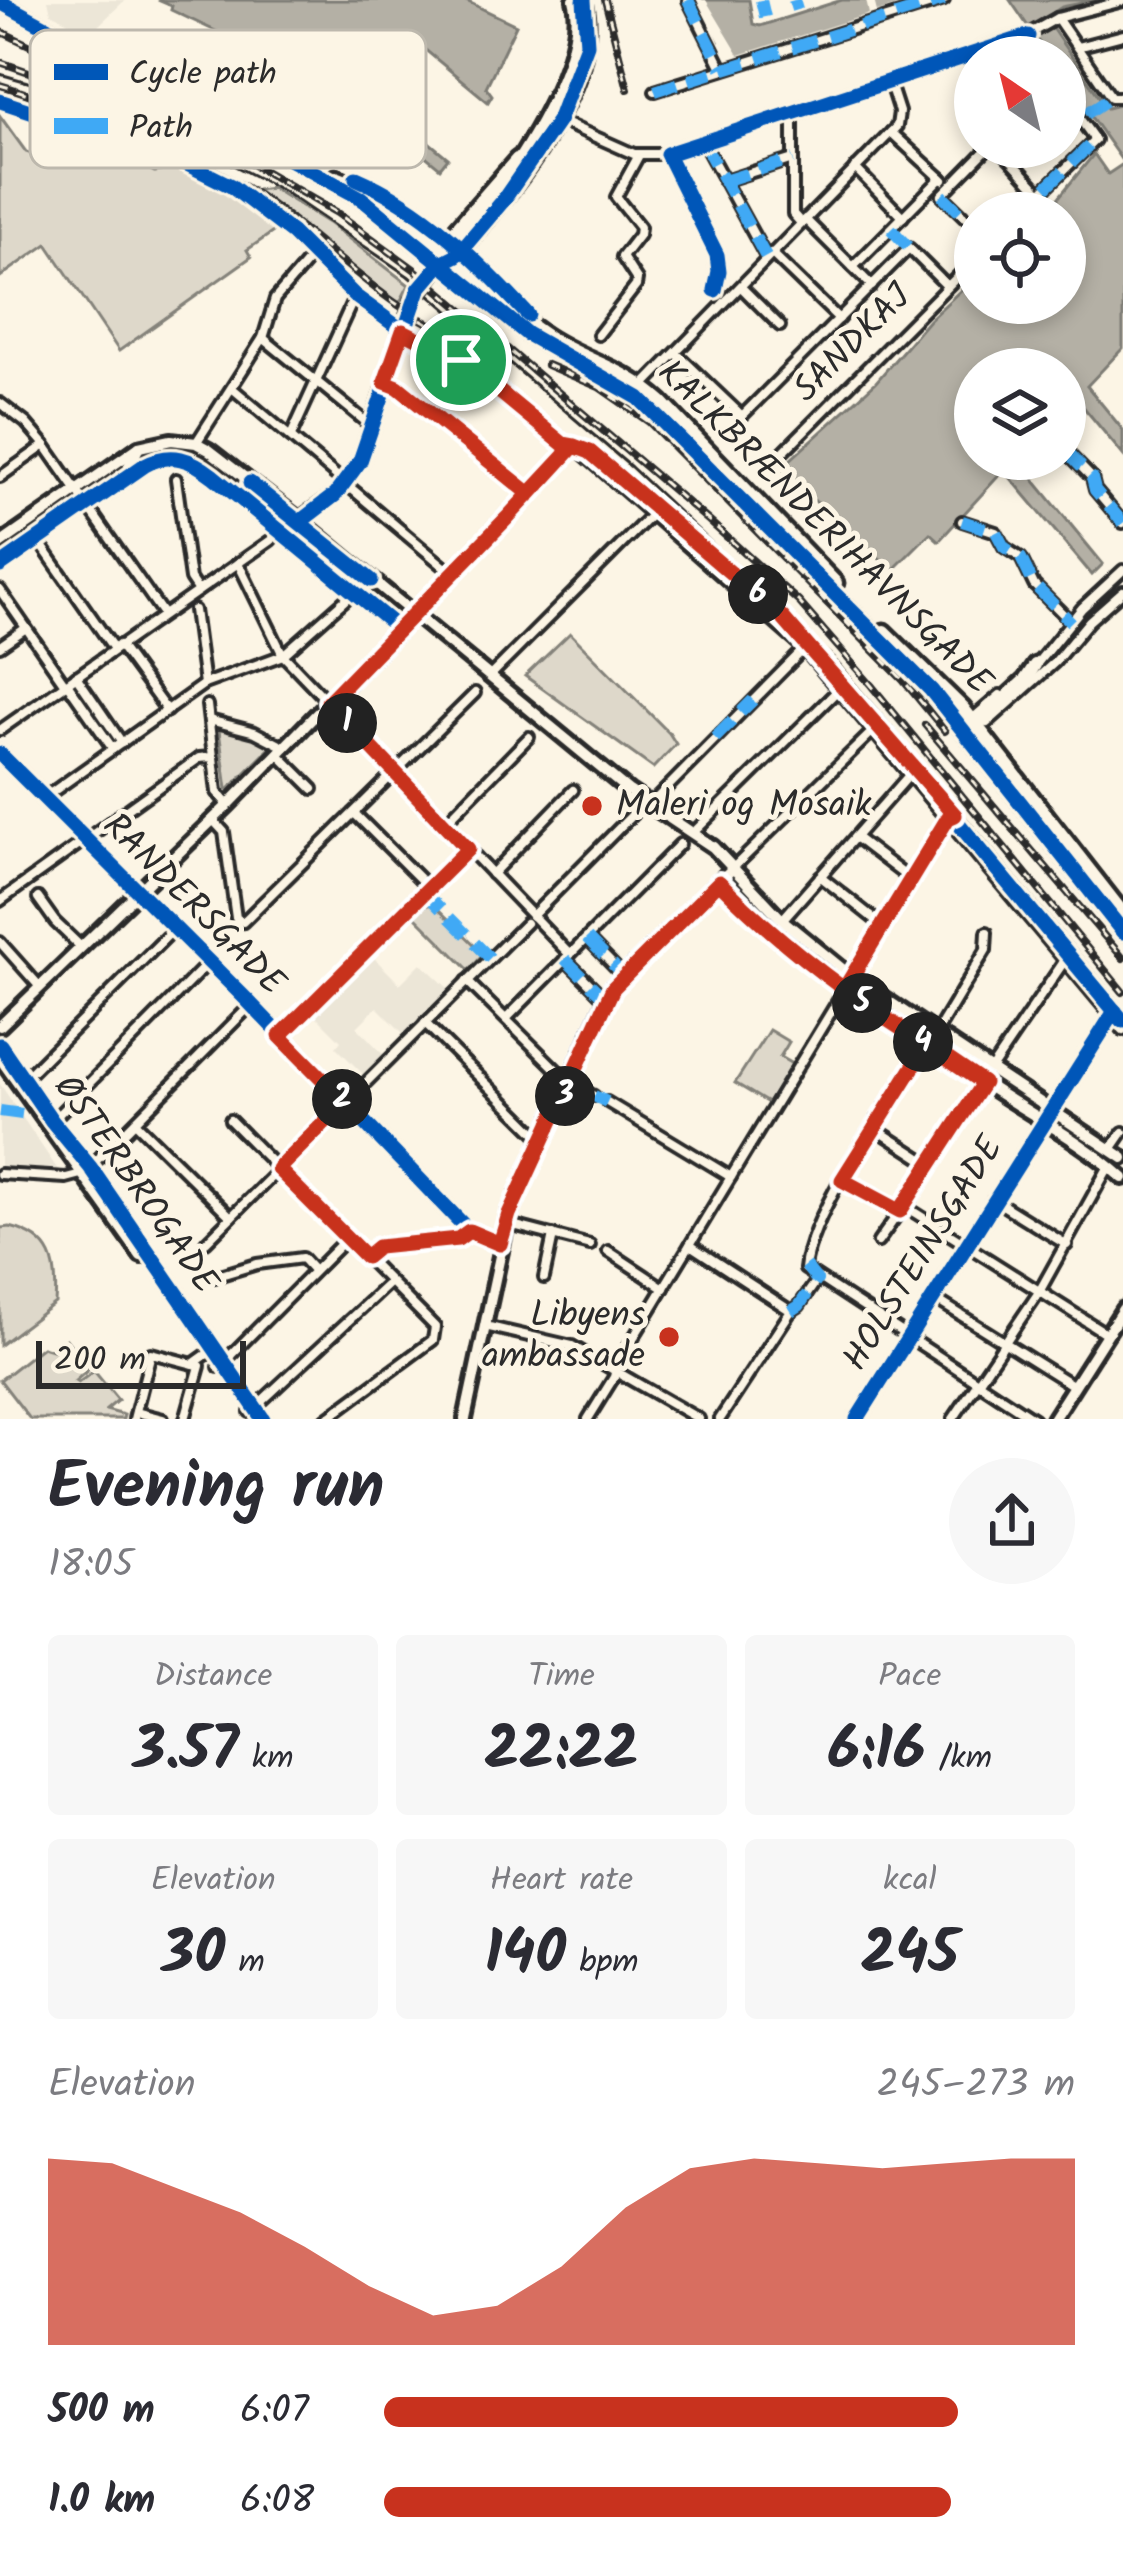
<!DOCTYPE html>
<meta charset="utf-8">
<style>
body{margin:0;font-family:Kalam,sans-serif;background:#f7f7f7;color:#2b2b33;height:100vh;display:flex;flex-direction:column;font-size:45px;white-space:nowrap}
*{box-sizing:border-box;margin:0}
p{font-size:39px;color:#7c7c81}
.icon{flex:none;width:66px;height:66px;fill:none;stroke:currentColor;stroke-width:2;stroke-linecap:round;stroke-linejoin:round}
.map{position:relative;height:1419px;overflow:hidden}
.details{display:flex;flex-direction:column;background:#fff;flex:1}
.details>*{flex:none}
.needle{width:78px;rotate:325deg}
.fabs{position:absolute;left:954px;top:36px;display:grid;gap:24px}
.fabs a{display:grid;place-items:center;width:132px;height:132px;border-radius:50%;background:#fff;box-shadow:0 6px 18px #0003;font-size:60px}
.scale{position:absolute;left:36px;bottom:30px;width:210px;box-sizing:border-box;padding-left:12px;border:6px solid #2b2b2b;border-top:0;font-size:33px;line-height:42px;white-space:nowrap;color:#2b2b2b;-webkit-text-stroke:9px #fcf5e5;paint-order:stroke}
.pin{position:absolute;display:grid;place-items:center;width:102px;height:102px;color:#fff;margin:-51px;border:6px solid #fff;border-radius:50%;box-shadow:0 3px 12px #0007}
.km{position:absolute;width:60px;height:60px;margin:-30px;border-radius:50%;background:#222;color:#fff;font-size:33px;line-height:60px;text-align:center}
.round{display:grid;place-items:center;flex:none;width:126px;height:126px;border-radius:63px;background:#f7f7f7}
.summary{display:flex;align-items:center;justify-content:space-between;height:204px;padding:0 48px}
h1{font-size:66px;font-weight:800;line-height:90px}
.figures{display:grid;grid-template-columns:repeat(3,1fr);gap:18px;height:204px;padding:12px 48px}
.figures div{display:grid;align-content:center;border-radius:12px;background:#f7f7f7;text-align:center}
.figures b{font-size:60px;font-weight:800}
.figures small{font-size:33px;font-weight:400}
.figures p{font-size:33px}
.chart{height:336px;padding:24px 48px}
.chart p{display:flex;justify-content:space-between}
.chart svg{width:100%;height:216px;margin-top:12px;fill:#c8321e;opacity:.7}
ul{padding:0 48px;list-style:none;font-size:39px}
li{display:grid;grid-template-columns:192px 144px 1fr;align-items:center;height:90px}
li i{height:30px;border-radius:15px;background:#c8321e}
.map>svg:first-child{display:block}
.built{fill:#ece6d7}
.green{fill:#ded8ca;stroke:#84827a;stroke-width:3}
.water{fill:#b4b0a5;stroke:#7d7b74;stroke-width:3}
.pier{fill:#fcf5e5}
.lines{fill:none;stroke-linecap:round;stroke-linejoin:round}
.street-casing{stroke:#2b2b2b;stroke-width:16}
.secondary-casing{stroke:#2b2b2b;stroke-width:20}
.primary-casing{stroke:#2b2b2b;stroke-width:21}
.street{stroke:#fcf5e5;stroke-width:8}
.secondary{stroke:#fcf5e5;stroke-width:10}
.primary{stroke:#fcf5e5;stroke-width:12}
.tram{stroke:#2b2b2b;stroke-width:3}
.rail-casing{stroke:#2b2b2b;stroke-width:8}
.rail{stroke:#fcf5e5;stroke-width:3;stroke-dasharray:9;stroke-linecap:butt}
.quiet{stroke:#3fa9f5;stroke-width:12;stroke-dasharray:24 12;stroke-linecap:butt}
.cycleway-casing{stroke:#fcf5e5;stroke-width:22}
.cycleway{stroke:#0057b8;stroke-width:15}
.route-casing{stroke:#fff;stroke-width:24}
.route{stroke:#c8321e;stroke-width:15}
.poi-dot{fill:#c8321e;stroke:#fcf5e5;stroke-width:4.5}
.labels{text-anchor:middle;dominant-baseline:central;stroke-width:10;stroke-linejoin:round;paint-order:stroke}
.street-label{font-size:36px;fill:#2b2b2b;stroke:#fcf5e5}
.poi-label{font-size:36px;fill:#2b2b2b;stroke:#fcf5e5;text-anchor:start}
.key{fill:#fcf5e5;stroke:#bdb8ad;stroke-width:3}
.key-label{font-size:33px;fill:#2b2b2b}
</style>
<div class="map">
<svg width="1123" height="1419" viewBox="0 0 1123 1419">
<rect width="100%" height="100%" fill="#fcf5e5"/>
<filter id="ink" filterUnits="userSpaceOnUse"><feTurbulence type="fractalNoise" baseFrequency=".00833" numOctaves="2"/><feDisplacementMap in="SourceGraphic" scale="24" xChannelSelector="R" yChannelSelector="G"/><feConvolveMatrix kernelMatrix="1 2 1 2 8 2 1 2 1" color-interpolation-filters="sRGB"/></filter>
<g filter="url(#ink)">
<g class="built">
<path d="M48,0h77l-29,28 -11,3 -34,-18z"/>
<path d="M371,955l29,29 21,-21 28,26 -44,46 -28,-28 -20,20 27,28 -20,20 -28,-28 5,-6 -28,-28z"/>
<path d="M0,1084l60,89 -60,-5z"/>
</g>
<g class="green">
<path d="M0,116l26,36 12,4 42,-29 26,32 10,1 14,-8c33,26 13,23 53,12l52,28 41,38 -29,20 4,7 -132,94 -72,-107 -47,33z"/>
<path d="M272,188l58,36 79,61 -10,19 -143,-114z"/>
<path d="M570,633l99,100 7,11 -23,24 -128,-92z"/>
<path d="M218,723l58,19 -47,47h-2z"/>
<path d="M433,904l51,50 -15,16 -55,-55 9,-9z"/>
<path d="M769,1030l20,12 -9,15 12,7 -24,39 -33,-20z"/>
<path d="M10,1227c44,11 48,38 45,76l-55,42v-117z"/>
<path d="M66,1339l23,30 -14,12 3,2 16,-12 24,29 -12,10 18,5 -1,4h-93l-30,-39 42,-33 10,3z"/>
</g>
<g class="water">
<path d="M158,0h306l52,25 -30,62 6,8 -4,7 -77,-64 -45,52 82,68 -8,10 -89,-73 -94,-44 4,-11 -15,-4 -5,7 -70,-33 1,-4z"/>
<path d="M704,0h45l4,24 7,2 82,-26h87l-192,60 -14,-13z"/>
<path d="M1010,0h87l-35,7 -17,11 62,90 16,-4v58l-58,-82v-23h-16z"/>
<path d="M1094,154l14,20 15,-10v184l-36,38 36,44v25l-47,-57 -11,10v-39h-90v90h42l86,105 -11,11 -88,-105 -65,71 -9,-8 -38,38 -49,-47 -65,-53 98,-89 53,-62 46,-43v26h90v-90h-19z"/>
</g>
<path class="pier" d="M698,0h8l33,55 130,-41 -3,-14h8l3,12 38,-12h15l-199,62 -5,-2 -9,-14 3,-4z"/>
<g class="lines">
<g class="street-casing">
<g id="street">
<path d="M688,0l34,68"/>
<path d="M1057,18l54,79h12"/>
<path d="M1024,39l12,18"/>
<path d="M1077,47l46,-12"/>
<path d="M655,91l289,-91"/>
<path d="M544,114l90,40h33l342,-109 48,-27 66,-17"/>
<path d="M793,114v100l8,9"/>
<path d="M891,132l52,48"/>
<path d="M703,142l63,115"/>
<path d="M999,147l41,45"/>
<path d="M855,168l48,49"/>
<path d="M724,181l69,-22"/>
<path d="M1020,213l75,-73 -30,-42"/>
<path d="M805,219l67,67"/>
<path d="M975,227l-33,-32 47,-48"/>
<path d="M295,239l60,57 54,39 67,34 76,66"/>
<path d="M771,253l68,66"/>
<path d="M853,267l88,-89"/>
<path d="M744,290l36,36"/>
<path d="M598,335l38,-49 1,-6 -15,-23 17,-22 1,-8 -24,-30 23,-42"/>
<path d="M263,338l108,88"/>
<path d="M679,356l63,60 167,-168 38,38"/>
<path d="M385,382l13,5 132,108"/>
<path d="M232,388l221,186"/>
<path d="M640,389l257,-263 2,-14 -9,-28"/>
<path d="M0,403l26,20 19,22 118,169"/>
<path d="M291,436l64,-140"/>
<path d="M196,443l67,-105 12,-39 37,-43"/>
<path d="M1065,450l27,28 3,12 28,33"/>
<path d="M769,466l206,-207"/>
<path d="M0,477l45,-32"/>
<path d="M176,479l14,100 8,12"/>
<path d="M962,521l34,11 8,15 17,11 13,27 37,37"/>
<path d="M38,540l76,109"/>
<path d="M238,563l45,92 287,300"/>
<path d="M0,590l65,94"/>
<path d="M194,610l10,74"/>
<path d="M414,614l160,-168 230,203 319,381"/>
<path d="M119,645l48,66"/>
<path d="M0,646l26,-18"/>
<path d="M1035,666l47,-58 41,-38"/>
<path d="M76,676l46,67"/>
<path d="M490,676l163,-163"/>
<path d="M67,683l46,66"/>
<path d="M207,705l10,87 11,13"/>
<path d="M972,719l28,-24"/>
<path d="M209,720l46,12 29,15"/>
<path d="M987,723l68,-61 34,-41 34,-30"/>
<path d="M0,730l271,-190"/>
<path d="M278,754l35,35"/>
<path d="M44,798l160,-114 79,-29 71,-63"/>
<path d="M649,806l155,-157"/>
<path d="M354,813l75,75"/>
<path d="M213,820l11,12 12,86 7,4 232,-229"/>
<path d="M444,824l85,-87"/>
<path d="M693,833l144,-142"/>
<path d="M855,837l56,43"/>
<path d="M734,867l138,-135"/>
<path d="M492,874l81,-84"/>
<path d="M820,876l63,50"/>
<path d="M38,898l17,24 26,25"/>
<path d="M0,901l199,-143 13,-1"/>
<path d="M532,916l101,-102"/>
<path d="M782,920l129,-147"/>
<path d="M587,938l37,38"/>
<path d="M0,942l40,45"/>
<path d="M565,959l41,41"/>
<path d="M467,981l103,102 24,13"/>
<path d="M506,1019l174,-175"/>
<path d="M425,1023l112,111 8,3"/>
<path d="M936,1033l50,-83 1,-18"/>
<path d="M281,1036l187,-187"/>
<path d="M927,1045c-34,52 -117,165 -122,224l229,150"/>
<path d="M991,1069l74,-109"/>
<path d="M24,1079l151,-151"/>
<path d="M607,1102l124,75"/>
<path d="M1052,1108l59,-92"/>
<path d="M230,1120l205,207 -2,13 -107,79"/>
<path d="M52,1121l156,-158"/>
<path d="M135,1122l96,95"/>
<path d="M873,1127l57,37"/>
<path d="M1112,1148l11,-16"/>
<path d="M90,1167l161,-162"/>
<path d="M0,1174l66,4 15,-4"/>
<path d="M842,1180l58,31 6,-4 201,127"/>
<path d="M993,1199l74,46"/>
<path d="M906,1207l77,-124"/>
<path d="M509,1224l81,21"/>
<path d="M206,1242l320,-319"/>
<path d="M878,1242l22,-31"/>
<path d="M690,1245l101,66 -71,108"/>
<path d="M608,1251l56,37"/>
<path d="M366,1257l12,-10 80,-8 11,-8"/>
<path d="M214,1277l43,-13 45,-6 11,12"/>
<path d="M544,1278l9,-43"/>
<path d="M932,1297l142,89"/>
<path d="M791,1311l8,-5 18,-26"/>
<path d="M485,1326l87,20 127,73"/>
<path d="M219,1367l128,-129"/>
<path d="M136,1412l27,7"/>
<path d="M250,1412l140,-130"/>
<path d="M134,1419l17,-66 42,11 21,-15"/>
<path d="M185,1419l15,-53 -6,-2"/>
<path d="M588,1419l26,-42 3,-12 331,-546"/>
<path d="M857,1419l186,-298"/>
<path d="M953,1419l86,-127 70,-126"/>
</g>
</g>
<g class="secondary-casing">
<g id="secondary">
<path d="M451,249c42,-44 143,-188 123,-249"/>
<path d="M457,255c51,-56 151,-174 127,-255"/>
<path d="M280,533l55,-38 25,-34 53,-160 28,-38"/>
<path d="M0,544l139,-97 32,-7 25,3 13,7 92,71 328,270 84,56 69,73 70,57 271,181"/>
<path d="M0,566l128,-89 1,-11 10,-19"/>
<path d="M0,754l246,245 223,232 31,12"/>
<path d="M719,882c80,80 172,140 266,202 46,31 97,57 138,94"/>
<path d="M0,1026l228,-221 185,-190"/>
<path d="M0,1045l52,76 38,46 173,252"/>
<path d="M0,1058l141,198"/>
<path d="M465,1419l44,-205 97,-214 7,-13 121,-120"/>
<path d="M1053,1419l70,-110"/>
</g>
</g>
<g class="primary-casing">
<g id="primary">
<path d="M0,2l361,196 166,136 112,64 292,292 192,242"/>
<path d="M336,177c90,30 132,105 206,156 41,29 79,31 120,69l174,181"/>
<path d="M408,225l36,28"/>
<path d="M435,236h13l7,-6 62,-71"/>
<path d="M884,631l79,77 160,205"/>
<path d="M973,728l52,-48 10,-15"/>
</g>
</g>
<use href="#street" class="street"/>
<use href="#secondary" class="secondary"/>
<use href="#primary" class="primary"/>
<path class="tram" d="M0,74l76,22 159,70 48,25 125,85 223,191 200,188 292,352"/>
<g class="rail-casing">
<g id="rail">
<path d="M605,0l23,89"/>
<path d="M0,31l93,45"/>
<path d="M0,62l130,45 110,50 97,56 77,56 295,252 90,81 72,83 252,307"/>
<path d="M0,85c29,8 58,21 86,32 63,23 126,46 182,85 73,52 122,114 210,143"/>
<path d="M547,365l52,22 50,35 254,258 42,51"/>
<path d="M925,725l198,233"/>
</g>
</g>
<use href="#rail" class="rail"/>
<g class="quiet">
<path d="M688,0l34,68"/>
<path d="M761,0l4,17"/>
<path d="M794,0l3,10"/>
<path d="M655,91l289,-91"/>
<path d="M1086,114l25,-17"/>
<path d="M703,142l63,115"/>
<path d="M724,181l69,-22"/>
<path d="M942,195l33,32"/>
<path d="M1020,213l75,-73"/>
<path d="M891,229l18,19"/>
<path d="M1065,450l27,28 3,12 28,33"/>
<path d="M962,521l34,11 8,15 17,11 13,27 37,37"/>
<path d="M715,738l38,-38"/>
<path d="M422,895l8,3 60,60"/>
<path d="M587,938l37,38"/>
<path d="M565,959l41,41"/>
<path d="M594,1096l13,6"/>
<path d="M0,1111l22,3"/>
<path d="M791,1311l8,-5 18,-26 -13,-16"/>
</g>
<g class="cycleway-casing">
<g id="cycleway">
<path d="M0,2l361,196 166,136 112,64 292,292 192,242"/>
<path d="M0,101l181,60 50,25 61,47 63,63 48,35 73,38 87,75 27,8 166,141 53,51 314,377"/>
<path d="M356,178c68,29 122,83 172,137"/>
<path d="M715,290l4,-19 -2,-16 -50,-101 361,-118"/>
<path d="M250,483l121,97"/>
<path d="M301,521l34,-26 25,-34 59,-172 22,-26 16,-8 45,-53 56,-81 29,-77 -3,-44"/>
<path d="M0,566l145,-101c27,-14 46,-6 68,11l186,153 175,-183"/>
<path d="M0,754l246,245 223,232 31,12"/>
<path d="M0,1045l52,76 38,46 173,252"/>
<path d="M857,1419l258,-408"/>
</g>
</g>
<use href="#cycleway" class="cycleway"/>
</g>
</g>
<g class="lines" filter="url(#ink)">
<g class="route-casing">
<path id="route" d="M461,360l102,84 11,2 -67,72 -179,184 140,147 -188,187 65,66 -67,67 88,88 12,-10 80,-8 11,-8 31,13 9,-30 104,-226 106,-106c63,64 132,116 208,163l-85,135 58,31 83,-128 -56,-38 -1,-1 -83,-53 105,-173 7,-3 -173,-198 -192,-165 -16,-6 -44,48 -132,-107 -13,-5 18,-51 58,29"/>
</g>
<use href="#route" class="route"/>
</g>
<g class="poi-dot">
<circle cx="592" cy="806" r="12"/>
<circle cx="669" cy="1337" r="12"/>
</g>
<g class="labels">
<g class="street-label">
<text transform="translate(853 344) rotate(-45)">SANDKAJ</text>
<text transform="translate(824 528) rotate(45)">KALKBRÆNDERIHAVNSGADE</text>
<text transform="translate(193 905) rotate(45)">RANDERSGADE</text>
<text transform="translate(135 1185) rotate(55)">ØSTERBROGADE</text>
<text transform="translate(924 1254) rotate(-58)">HOLSTEINSGADE</text>
</g>
<g class="poi-label">
<text x="616" y="806">Maleri og Mosaik</text>
<text x="645" y="1316" text-anchor="end">Libyens<tspan x="645" dy="41">ambassade</tspan></text>
</g>
</g>
<rect x="30" y="30" width="396" height="138" rx="18" class="key"/>
<rect x="54" y="64" width="54" height="16" fill="#0057b8"/>
<rect x="54" y="118" width="54" height="16" fill="#3fa9f5"/>
<g class="key-label">
<text x="129" y="84">Cycle path</text>
<text x="129" y="138">Path</text>
</g>
</svg>
<div class="fabs">
<a><svg class="needle" viewBox="-14 -14 28 28"><path d="M0-13l5 13h-10z" fill="#e53935"/><path d="M0 13l5-13h-10z" fill="#7c7c81"/></svg></a>
<a><svg class="icon" aria-label="locate" viewBox="0 0 24 24"><circle cx="12" cy="12" r="6"/><path d="M12 2v4M12 18v4M2 12h4M18 12h4"/></svg></a>
<a><svg class="icon" aria-label="layers" viewBox="0 0 24 24"><path d="M12 4l9 5-9 5-9-5zM3 14l9 5 9-5"/></svg></a>
</div>
<div class="scale">200 m</div>
<div class="pin" style="left:461px;top:360px;background:#1e9e55"><svg class="icon" aria-label="arrive" viewBox="0 0 24 24"><path d="M6 21V4h12l-3 4 3 4H6"/></svg></div>
<b class="km" style="left:347px;top:723px">1</b>
<b class="km" style="left:342px;top:1099px">2</b>
<b class="km" style="left:565px;top:1096px">3</b>
<b class="km" style="left:923px;top:1042px">4</b>
<b class="km" style="left:862px;top:1003px">5</b>
<b class="km" style="left:758px;top:594px">6</b>
</div>
<section class="details">
<div class="summary"><div><h1>Evening run</h1><p>18:05</p></div><a class="round"><svg class="icon" aria-label="share" viewBox="0 0 24 24"><path d="M12 15V3M7 8l5-5 5 5M5 13v7h14v-7"/></svg></a></div>
<div class="figures">
<div><p>Distance</p><b>3.57<small> km</small></b></div>
<div><p>Time</p><b>22:22</b></div>
<div><p>Pace</p><b>6:16<small> /km</small></b></div>
</div>
<div class="figures">
<div><p>Elevation</p><b>30<small> m</small></b></div>
<div><p>Heart rate</p><b>140<small> bpm</small></b></div>
<div><p>kcal</p><b>245</b></div>
</div>
<div class="chart"><p><span>Elevation</span>245–273 m</p>
<svg viewBox="0 0 160 44" preserveAspectRatio="none"><path d="M0 44V6L10 7L20 12L30 17L40 24L50 32L60 38L70 36L80 28L90 16L100 8L110 6L120 7L130 8L140 7L150 6L160 6V44z"/></svg>
</div>
<ul>
<li><b>500 m</b>6:07<i style="width:83%"></i></li>
<li><b>1.0 km</b>6:08<i style="width:82%"></i></li>
</ul>
</section>
